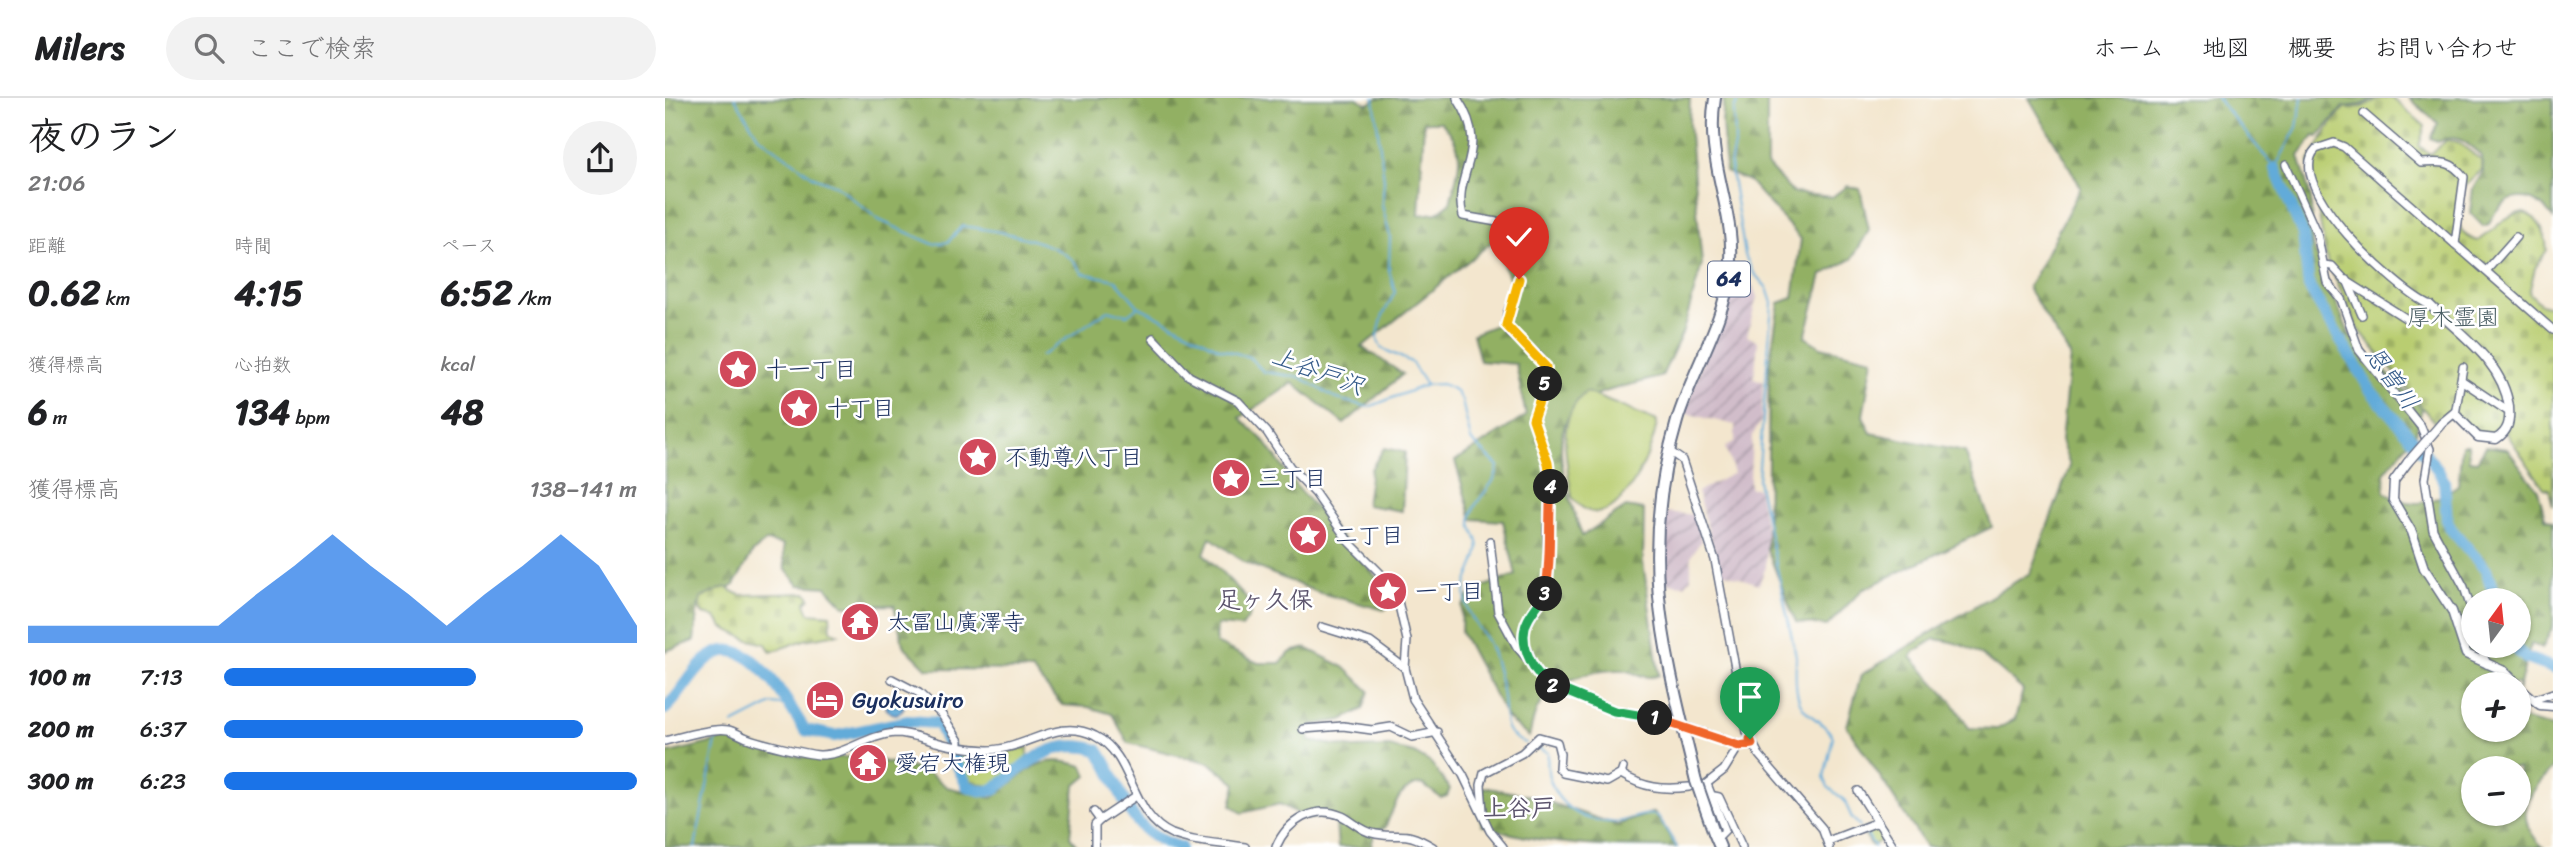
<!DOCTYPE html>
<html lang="ja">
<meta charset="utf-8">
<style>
body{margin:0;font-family:Sriracha,"Klee One",sans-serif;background:#f2f2f2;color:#202124;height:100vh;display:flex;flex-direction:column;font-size:26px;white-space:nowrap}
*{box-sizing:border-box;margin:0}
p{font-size:23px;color:#757577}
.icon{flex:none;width:38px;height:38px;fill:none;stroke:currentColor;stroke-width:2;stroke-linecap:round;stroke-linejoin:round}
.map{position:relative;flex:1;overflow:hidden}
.details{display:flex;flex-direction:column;background:#fff;width:665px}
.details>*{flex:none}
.needle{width:46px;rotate:15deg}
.tools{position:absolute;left:1796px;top:490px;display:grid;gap:14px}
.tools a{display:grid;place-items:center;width:70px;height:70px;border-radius:50%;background:#fff;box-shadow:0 2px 5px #0004;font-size:35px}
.pin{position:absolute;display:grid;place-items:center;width:60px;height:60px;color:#fff;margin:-72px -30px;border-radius:50% 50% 50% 0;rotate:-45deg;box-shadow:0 0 7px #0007}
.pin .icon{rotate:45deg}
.km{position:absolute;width:35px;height:35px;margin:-18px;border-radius:50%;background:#222;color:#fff;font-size:19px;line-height:35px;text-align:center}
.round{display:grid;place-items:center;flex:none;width:74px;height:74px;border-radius:37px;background:#f2f2f2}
.overview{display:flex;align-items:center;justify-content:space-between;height:119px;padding:0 28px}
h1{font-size:38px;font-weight:700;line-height:52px}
.figures{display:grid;grid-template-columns:repeat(3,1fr);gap:10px;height:119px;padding:7px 28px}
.figures div{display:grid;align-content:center}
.figures b{font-size:35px;font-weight:700}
.figures small{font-size:19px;font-weight:400}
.figures p{font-size:19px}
.chart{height:196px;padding:14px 28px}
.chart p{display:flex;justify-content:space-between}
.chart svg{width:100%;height:126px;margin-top:7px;fill:#1a73e8;opacity:.7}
ul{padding:0 28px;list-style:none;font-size:23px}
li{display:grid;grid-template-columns:112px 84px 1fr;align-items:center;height:52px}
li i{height:18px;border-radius:9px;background:#1a73e8}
header{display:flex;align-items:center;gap:42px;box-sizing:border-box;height:98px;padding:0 35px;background:#fff;border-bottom:2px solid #e0e0e0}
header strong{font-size:33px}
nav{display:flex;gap:38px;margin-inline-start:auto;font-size:24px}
.search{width:490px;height:63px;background:#f2f2f2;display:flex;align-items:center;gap:18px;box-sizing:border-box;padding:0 24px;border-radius:38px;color:#757577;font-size:26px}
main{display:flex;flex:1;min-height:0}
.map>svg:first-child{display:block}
.industrial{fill:url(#industrial-furrows)}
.forest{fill:url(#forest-firs);stroke:#567060;stroke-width:2;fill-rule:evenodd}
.wetland{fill:url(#wetland-marsh);stroke:#6a7e68;stroke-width:2}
.cemetery{fill:url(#cemetery-stones);stroke:#6a7e68;stroke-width:2}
.park{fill:url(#park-tufts);stroke:#6a7e68;stroke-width:2}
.pitch{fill:#b9cd71;stroke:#6a7e68;stroke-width:2}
.water{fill:url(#water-rules);stroke:#3e6d9c;stroke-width:2}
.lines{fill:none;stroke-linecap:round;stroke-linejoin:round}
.stream{stroke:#62abd9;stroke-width:2}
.river{stroke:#62abd9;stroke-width:12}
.minor-casing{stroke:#676f85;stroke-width:10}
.tertiary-casing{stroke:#676f85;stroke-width:11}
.primary-casing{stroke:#676f85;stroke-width:14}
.minor{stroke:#fff;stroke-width:7}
.tertiary{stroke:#fff;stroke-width:8}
.primary{stroke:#fff;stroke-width:10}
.tertiary-bridge-casing{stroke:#676f85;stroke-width:11;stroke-linecap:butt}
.primary-bridge-casing{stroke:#676f85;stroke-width:14;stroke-linecap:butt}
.tertiary-bridge{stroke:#fff;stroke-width:8}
.primary-bridge{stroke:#fff;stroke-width:10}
.split-1-casing{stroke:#fff;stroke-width:14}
.split-2-casing{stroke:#fff;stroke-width:14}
.split-3-casing{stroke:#fff;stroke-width:14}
.split-4-casing{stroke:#fff;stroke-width:14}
.split-5-casing{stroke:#fff;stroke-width:14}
.split-6-casing{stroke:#fff;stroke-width:14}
.split-1{stroke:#f0652b;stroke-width:9}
.split-2{stroke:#22a559;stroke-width:9}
.split-3{stroke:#22a559;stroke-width:9}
.split-4{stroke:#f0652b;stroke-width:9}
.split-5{stroke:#f5b400;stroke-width:9}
.split-6{stroke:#f5b400;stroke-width:9}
.labels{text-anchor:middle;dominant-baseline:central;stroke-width:5;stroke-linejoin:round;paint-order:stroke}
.shield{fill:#fff;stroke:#5f6d8e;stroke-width:2}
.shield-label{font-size:21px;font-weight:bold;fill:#1b2f5e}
.park-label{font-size:23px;fill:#4a5e64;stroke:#fff}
.poi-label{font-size:23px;fill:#1b2f5e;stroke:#fff;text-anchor:start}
.water-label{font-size:24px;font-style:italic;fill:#345a89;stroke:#fff}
.neighbourhood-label{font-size:24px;font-weight:bold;fill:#5d556e;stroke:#fff}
</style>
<header>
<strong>Milers</strong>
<div class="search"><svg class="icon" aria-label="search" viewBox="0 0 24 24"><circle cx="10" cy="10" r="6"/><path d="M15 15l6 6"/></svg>ここで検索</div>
<nav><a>ホーム</a><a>地図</a><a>概要</a><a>お問い合わせ</a></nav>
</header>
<main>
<section class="details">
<div class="overview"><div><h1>夜のラン</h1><p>21:06</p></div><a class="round"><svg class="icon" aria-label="share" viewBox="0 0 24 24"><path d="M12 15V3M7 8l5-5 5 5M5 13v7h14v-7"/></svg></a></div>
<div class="figures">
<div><p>距離</p><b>0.62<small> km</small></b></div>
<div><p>時間</p><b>4:15</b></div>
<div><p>ペース</p><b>6:52<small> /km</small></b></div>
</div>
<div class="figures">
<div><p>獲得標高</p><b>6<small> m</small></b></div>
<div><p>心拍数</p><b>134<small> bpm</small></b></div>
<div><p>kcal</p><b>48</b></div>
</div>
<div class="chart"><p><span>獲得標高</span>138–141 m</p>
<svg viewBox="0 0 160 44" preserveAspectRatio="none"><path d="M0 44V38L10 38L20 38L30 38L40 38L50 38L60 27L70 17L80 6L90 17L100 27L110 38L120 27L130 17L140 6L150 17L160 38V44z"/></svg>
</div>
<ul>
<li><b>100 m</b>7:13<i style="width:61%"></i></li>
<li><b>200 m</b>6:37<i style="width:87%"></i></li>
<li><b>300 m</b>6:23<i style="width:100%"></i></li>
</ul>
</section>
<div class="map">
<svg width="1888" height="749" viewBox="0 0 1888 749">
<defs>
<pattern id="industrial-furrows" width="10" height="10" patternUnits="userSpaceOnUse" patternTransform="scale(1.75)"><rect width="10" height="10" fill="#d1bdca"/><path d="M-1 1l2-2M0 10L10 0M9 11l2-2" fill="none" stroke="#a99aa7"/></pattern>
<pattern id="forest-firs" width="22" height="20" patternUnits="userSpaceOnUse" patternTransform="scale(1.75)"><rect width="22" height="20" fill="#92b063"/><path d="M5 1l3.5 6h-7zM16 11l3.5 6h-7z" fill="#769055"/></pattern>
<pattern id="wetland-marsh" width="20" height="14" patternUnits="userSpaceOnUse" patternTransform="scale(1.75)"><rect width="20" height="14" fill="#b9cd71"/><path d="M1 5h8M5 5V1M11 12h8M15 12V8" fill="none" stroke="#9eb064"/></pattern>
<pattern id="cemetery-stones" width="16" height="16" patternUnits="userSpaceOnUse" patternTransform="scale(1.75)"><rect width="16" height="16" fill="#b9cd71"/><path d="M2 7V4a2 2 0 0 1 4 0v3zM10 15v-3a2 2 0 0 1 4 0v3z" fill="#9eb064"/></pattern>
<pattern id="park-tufts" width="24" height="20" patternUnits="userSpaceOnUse" patternTransform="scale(1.75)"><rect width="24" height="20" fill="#b9cd71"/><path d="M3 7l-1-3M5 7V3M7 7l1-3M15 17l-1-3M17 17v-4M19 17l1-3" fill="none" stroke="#9eb064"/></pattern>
<pattern id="water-rules" width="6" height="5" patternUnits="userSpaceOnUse" patternTransform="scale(1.75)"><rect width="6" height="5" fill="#62abd9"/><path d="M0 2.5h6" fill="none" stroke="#508cb3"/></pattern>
</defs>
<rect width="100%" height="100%" fill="#fff"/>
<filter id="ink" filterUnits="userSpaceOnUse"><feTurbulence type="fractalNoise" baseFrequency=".0143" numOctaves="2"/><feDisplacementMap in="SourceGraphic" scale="14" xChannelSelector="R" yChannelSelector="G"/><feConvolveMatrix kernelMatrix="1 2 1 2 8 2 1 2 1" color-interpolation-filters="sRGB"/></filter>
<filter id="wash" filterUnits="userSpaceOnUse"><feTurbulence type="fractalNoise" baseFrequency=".00686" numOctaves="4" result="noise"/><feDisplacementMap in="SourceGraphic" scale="28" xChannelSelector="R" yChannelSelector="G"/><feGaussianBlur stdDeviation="1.57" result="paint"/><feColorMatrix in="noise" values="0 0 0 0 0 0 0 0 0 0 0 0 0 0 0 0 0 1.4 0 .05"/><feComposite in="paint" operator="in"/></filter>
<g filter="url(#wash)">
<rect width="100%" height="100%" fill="#f3e6ce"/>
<g class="industrial">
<path d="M1070,168l11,2 11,29 -10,39 11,5 -4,38 9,2 -2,40 -9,15 -2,42v10h8l8,42v37l-7,17 -38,-12 -24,-80 37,-19 -9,-26 10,-6v-16l-50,-12z"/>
<path d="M998,414l34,3 4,26 -10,15v22l-6,7 -21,-2z"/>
</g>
<g class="forest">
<path d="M0,0h692l11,6 10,-6h312l-1,26 13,140 -19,67 -21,45c-23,8 -51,11 -73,22 -51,26 -19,100 -7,138l44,-29 18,3 -1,52 16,113c-12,6 -25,-4 -38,-5 -28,-1 -67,11 -82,36 -6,8 -7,22 -10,31l-22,-19 -46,-86 1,-25 11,-17 43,-15 -13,-54 -31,-2 -17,-58 71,-45 -10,-52 -36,-3 -7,-27 28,-11 10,-10 2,-27 -20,-45 -131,106 41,27 -59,50 -51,-41 -53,35 25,24 31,44 90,102 5,17 -7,5 -67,-18 -73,-30 -34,-25 -6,17 42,43 4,18 -8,12 -25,-2 -1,18 42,20h22l11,-11 15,-4 38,19 25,24 -6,18 -21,11 -31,5 -2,16 45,7 35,-1 25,6 17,10 19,26 -3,7 -6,2 -19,-14c-24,2 -28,24 -37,44l-10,3 -4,16h-33l-2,-24 -10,-7 -18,3 -28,-15 -38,9 -11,-8 5,-21 -26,-21 -82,-20 -16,-29 -24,-7 -26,-2 -30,-35 -105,-1 -24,-24 -9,-40 -50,1 -18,-19 -27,-2 -14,-16 -2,-24 -17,-4 -13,11 -19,33 -36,20 -4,36 -29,10zM759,24h17c28,27 17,47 9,81l-13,10 -18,2z"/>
<path d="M1059,0h43v67l26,28 39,4 15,-11 13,3 9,41 -17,29 -30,16 -17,62 16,10 52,12 -10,57 8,17 94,19 27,75 -130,63 -35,36 -31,-4 -29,-73 2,-183 10,-63 14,-5 8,-59 -52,-58 -23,-9 -4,-49z"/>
<path d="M1364,0h347l-15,7 -18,2 -25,30 -4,-1 -15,20 12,43 1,46 38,91 72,72 -6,25 -32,40 1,19c26,19 49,11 73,-7l4,-40h6l1,15 8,1 9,-15 21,3 31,41 7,28 8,4v104l-11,23 -11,-6 -13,48v-7h-45v46h45v-12l35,9v41c-27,26 -40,50 -10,79h-617l-79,-121 14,-51 169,-102 40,-107 -9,-25 9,-85 -42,-68 53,-101zM1808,502h45v46h-45zM1270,541c41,4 58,26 88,51l-8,29 -18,10 -28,-1 -16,-25 -42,-46 3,-5zM1808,670h45v46h-45z"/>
<path d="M1744,0h144v120c-20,-28 -50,-27 -64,6l-6,2 -13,-13 3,-25 10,-16 -1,-16c-16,-13 -23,-24 -44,-14l-8,-4 8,-15z"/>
<path d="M719,350l21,4 -3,59 -36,-6 5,-36z"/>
<path d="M61,641l74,18h64l62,14 21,16 45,11c36,-25 43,-47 91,-32l4,10 -12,10 -5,51 8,10h-413v-93z"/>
<path d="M819,689l47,9 86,29 37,-13 23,35c-67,0 -133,0 -195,-22l-8,-26z"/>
</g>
<path class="wetland" d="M363,649l-1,11 -36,29 -27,-8 -6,-26 34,5 2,-3z"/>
<g class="cemetery">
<path d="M1716,0h11l33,28 -6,20 11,8 17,-14 11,2 23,18v11c-6,6 -16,13 -19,20 -9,20 -7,44 16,50 12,-7 20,-18 31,-24 24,-14 37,14 38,33l-12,18 -6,25 12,11 12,4v198l-4,-17 -5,-1 -39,-57c-23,14 -38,-5 -56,-18l-15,9 -77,-95 -30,-66 -18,-100 19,-32 16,-21 18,-1z"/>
<path d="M60,489l15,8 67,-2 3,5 -5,5 4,10 21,2 1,15 7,4 -34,6 -33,12 -5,-8 -20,-5 -24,-12 -6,-10 -13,-3 -4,-5 2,-11z"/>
</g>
<path class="park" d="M1211,727l9,13 -13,8 -10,-16z"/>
<path class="pitch" d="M921,294l71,29c-3,31 -46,129 -85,76 -5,-36 -18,-78 14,-105z"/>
<circle class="water" cx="230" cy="607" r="9"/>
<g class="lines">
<g class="stream">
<path d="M70,0l23,38 56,41 23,9 42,34 54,24 15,-2 14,-16c31,4 108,15 120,47l34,7 22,26 81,42 30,9 15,15 36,5 37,22 32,8 57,-22 16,-1 13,6 7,11 9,39 27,26c-2,23 -26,31 -27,55 0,11 10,18 7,30 -3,19 -16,29 -12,51 3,16 16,29 23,42 6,13 9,28 12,42 7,24 -5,48 25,57"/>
<path d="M709,0l10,82 -2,25 8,31 -1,34 6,22 -12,23 -6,23 4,10 30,14 15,23"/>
<path d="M1074,0l-5,12 1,30 -5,25 15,90 7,16 15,17 5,15 -14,177 38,176c0,16 -3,41 9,54 9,10 21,14 28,27l-9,40 4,10 16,13 8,18 8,8"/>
<path d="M1552,0l58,70 22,-41 5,-29"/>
<path d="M376,258l67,-46 19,5 10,-8"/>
<path d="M68,626l39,-20 17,2"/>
<path d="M870,648l13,7c-5,41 25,70 67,69 17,-1 25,-11 43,-6l19,31"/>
<path d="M1199,732l11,17"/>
<path d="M30,749l22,-111"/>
</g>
<g class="river">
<path d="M1610,70l28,66 6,53 62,104 65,76 8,14 3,39 4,9 35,41 10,30"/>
<path d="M1848,548l13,12 27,10"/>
<path d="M0,611c15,-13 24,-33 39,-47 42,-40 81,38 101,68l30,6 72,-15 31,2 29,63c5,1 14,6 20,5 9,-1 17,-9 23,-14 26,-23 52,-38 88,-27 27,40 27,84 82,97"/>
</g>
</g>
</g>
<g filter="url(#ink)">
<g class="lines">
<g class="minor-casing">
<g id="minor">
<path d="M792,0c36,54 -6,74 6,118l34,6 15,10 6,16v40l-11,25 -1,12 4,8 28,22 8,12 1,11 -14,42 15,43 3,22 -4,46 2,41 -5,23 -20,34 1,14 10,28"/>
<path d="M1699,16l57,49c21,-1 30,-3 43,14l-9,67"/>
<path d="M1621,67l31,69 10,48 14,17 18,51 62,77 9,22 -5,30 8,51 31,57 9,28"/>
<path d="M1658,167l9,1 13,14 62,39"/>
<path d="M1821,173l30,-34"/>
<path d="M1682,182l15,35"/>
<path d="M1765,207c-31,-13 -149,-120 -114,-156l18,-6 10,4 209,183"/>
<path d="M488,240l36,38 49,25 29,31 23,35 25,26 34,49 41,41 7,14 10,43 -2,28 8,31 50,76 27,56 13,16"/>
<path d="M1796,282l48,32"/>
<path d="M1790,317l8,-48"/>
<path d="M1004,353l13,9 33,100 32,172 12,23 63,73 7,19"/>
<path d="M825,443l8,71 19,35 31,36 66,28 61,12 64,23 13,-2"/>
<path d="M657,529l48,15 35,26"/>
<path d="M1814,548l8,18"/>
<path d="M227,581l27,14 23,22 17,26v5"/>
<path d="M1868,602l20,-7"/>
<path d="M638,631l40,-3 29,4 19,-3 21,10 25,-5"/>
<path d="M0,643c14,-4 50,-14 63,-11 6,1 13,6 19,8 12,5 60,16 72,17 25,1 48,-20 76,-22 15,0 26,5 41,9 16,5 35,7 52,8 38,0 70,-34 107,-14 40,20 34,79 77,98 22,9 50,9 73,13"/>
<path d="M956,676c23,14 42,16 68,13"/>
<path d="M1041,686l18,-14 15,-24"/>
<path d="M1042,686l18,46 -9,9"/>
<path d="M1193,693l21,33"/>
<path d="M1049,698l5,1 23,50"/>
<path d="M818,713l-2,-26 3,-12 38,-20 17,-16 18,5 3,12 -1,14 4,5 44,9 14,-8 2,-6"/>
<path d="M429,714l6,8 36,-24"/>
<path d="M1163,743l47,-18 4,1 15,23"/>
<path d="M430,749v-22l5,-5"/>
<path d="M611,749c11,-26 38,-43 66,-31 12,6 20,16 34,18 28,5 27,-5 57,13"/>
</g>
</g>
<g class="tertiary-casing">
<g id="tertiary">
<path d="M1765,207c31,30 73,57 79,102 1,14 0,24 -13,32l-18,-2 -24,-24 -12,10"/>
<path d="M1743,364l-14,19 -1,19 19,32 12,36 28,43 14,43 38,17 13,13"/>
<path d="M1853,589l22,18 13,1"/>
</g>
</g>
<g class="primary-casing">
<g id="primary">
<path d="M1031,683c-32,-132 -59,-225 -19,-360 15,-50 47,-98 53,-150 8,-58 -26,-108 -15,-173"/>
<path d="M1049,735l6,14"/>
</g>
</g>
<use href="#minor" class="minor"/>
<use href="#tertiary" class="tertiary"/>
<use href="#primary" class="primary"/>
<g class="tertiary-bridge-casing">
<path id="tertiary-bridge" d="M1743,364l34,-39"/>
</g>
<g class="primary-bridge-casing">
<path id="primary-bridge" d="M1031,683l18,52"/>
</g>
<use href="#tertiary-bridge" class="tertiary-bridge"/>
<use href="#primary-bridge" class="primary-bridge"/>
</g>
</g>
<g class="lines" filter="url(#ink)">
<g class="split-1-casing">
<path id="split-1" d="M990,620l84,28 13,-2 -2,-5"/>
</g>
<g class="split-2-casing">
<path id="split-2" d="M888,588l61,25 41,7"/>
</g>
<g class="split-3-casing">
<path id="split-3" d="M880,496c-6,11 -18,22 -20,34 -5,20 10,49 28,58"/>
</g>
<g class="split-4-casing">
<path id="split-4" d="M880,496c7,-35 3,-72 6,-107"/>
</g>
<g class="split-5-casing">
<path id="split-5" d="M880,286l-12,35 15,44 3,24"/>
</g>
<g class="split-6-casing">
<path id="split-6" d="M854,181l-13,46 40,42 -1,17"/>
</g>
<use href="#split-1" class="split-1"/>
<use href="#split-2" class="split-2"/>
<use href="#split-3" class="split-3"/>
<use href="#split-4" class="split-4"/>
<use href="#split-5" class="split-5"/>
<use href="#split-6" class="split-6"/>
</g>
<defs>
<g id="sight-disc" transform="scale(2.0125)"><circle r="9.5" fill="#d1495b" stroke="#fff"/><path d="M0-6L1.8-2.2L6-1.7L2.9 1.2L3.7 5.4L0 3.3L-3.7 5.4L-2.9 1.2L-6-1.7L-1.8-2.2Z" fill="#fff"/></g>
<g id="temple-disc" transform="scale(2.0125)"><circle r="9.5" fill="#d1495b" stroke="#fff"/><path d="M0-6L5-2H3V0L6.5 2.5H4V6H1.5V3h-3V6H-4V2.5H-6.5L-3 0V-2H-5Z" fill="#fff"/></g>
<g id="hotel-disc" transform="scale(2.0125)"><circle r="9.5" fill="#d1495b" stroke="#fff"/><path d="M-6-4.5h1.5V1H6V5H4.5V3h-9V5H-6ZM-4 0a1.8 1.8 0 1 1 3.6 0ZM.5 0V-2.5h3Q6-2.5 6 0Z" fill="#fff"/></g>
</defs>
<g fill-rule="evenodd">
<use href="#sight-disc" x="73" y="271"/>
<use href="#sight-disc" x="134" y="310"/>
<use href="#sight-disc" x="313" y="359"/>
<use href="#sight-disc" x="566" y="380"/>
<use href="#sight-disc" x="643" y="437"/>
<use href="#sight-disc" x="723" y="493"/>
<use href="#temple-disc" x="195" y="524"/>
<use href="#hotel-disc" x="160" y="602"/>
<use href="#temple-disc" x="203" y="665"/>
</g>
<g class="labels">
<rect class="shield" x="1043" y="163.5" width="42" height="35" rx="5"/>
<g class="shield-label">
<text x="1064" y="181">64</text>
</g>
<g class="park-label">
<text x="1788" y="219">厚木霊園</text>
</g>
<g class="poi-label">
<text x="100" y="271">十一丁目</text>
<text x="161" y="310">十丁目</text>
<text x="340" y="359">不動尊八丁目</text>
<text x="593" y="380">三丁目</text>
<text x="670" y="437">二丁目</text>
<text x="750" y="493">一丁目</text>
<text x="222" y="524">太冨山廣澤寺</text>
<text x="187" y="602">Gyokusuiro</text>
<text x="230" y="665">愛宕大権現</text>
</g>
<g class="water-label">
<text transform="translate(653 273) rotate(20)">上谷戸沢</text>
<text transform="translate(1727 280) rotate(54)">恩曽川</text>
</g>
<g class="neighbourhood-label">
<text x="600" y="502">足ヶ久保</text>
<text x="854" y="710">上谷戸</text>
</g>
</g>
</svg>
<div class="tools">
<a><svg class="needle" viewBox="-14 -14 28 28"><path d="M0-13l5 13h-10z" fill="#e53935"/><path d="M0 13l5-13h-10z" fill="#757577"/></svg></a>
<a>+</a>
<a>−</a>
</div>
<div class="pin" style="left:1085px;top:641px;background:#1e9e55"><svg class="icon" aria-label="arrive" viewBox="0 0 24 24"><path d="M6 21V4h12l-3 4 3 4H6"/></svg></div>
<div class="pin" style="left:854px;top:181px;background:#d93025"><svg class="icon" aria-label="check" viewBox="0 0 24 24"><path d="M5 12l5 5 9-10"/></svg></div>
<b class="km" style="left:990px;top:620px">1</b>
<b class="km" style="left:888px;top:588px">2</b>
<b class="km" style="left:880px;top:496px">3</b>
<b class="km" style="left:886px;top:389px">4</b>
<b class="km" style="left:880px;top:286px">5</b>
</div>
</main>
